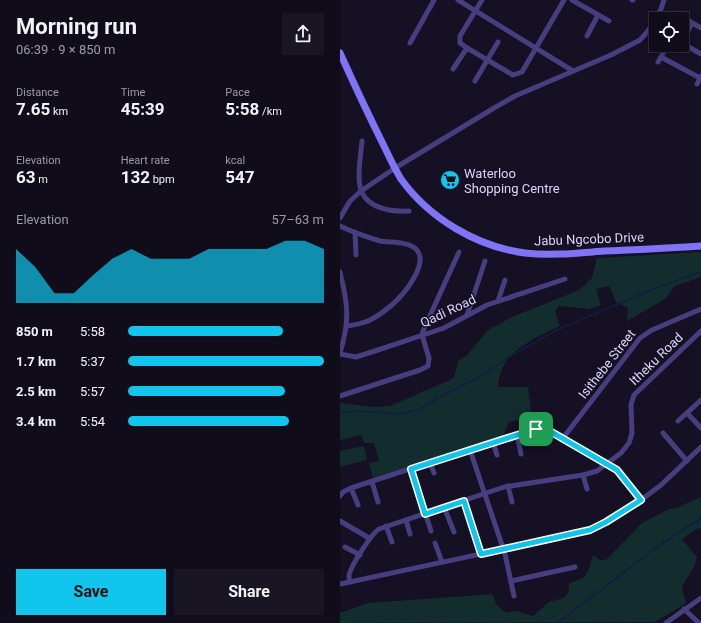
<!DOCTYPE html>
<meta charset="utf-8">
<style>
body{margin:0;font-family:Roboto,sans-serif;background:#191523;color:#f1f3f6;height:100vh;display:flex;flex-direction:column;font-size:15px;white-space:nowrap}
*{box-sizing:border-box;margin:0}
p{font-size:13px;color:#9c9ba2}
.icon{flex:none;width:22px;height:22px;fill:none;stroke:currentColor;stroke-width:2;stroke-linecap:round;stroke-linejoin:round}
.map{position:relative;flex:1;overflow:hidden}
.drawer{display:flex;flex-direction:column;background:#100c1a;width:340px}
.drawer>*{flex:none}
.controls{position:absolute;left:309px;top:12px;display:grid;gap:8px}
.controls a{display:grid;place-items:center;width:40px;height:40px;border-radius:0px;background:#100c1a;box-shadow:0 2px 6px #0003,0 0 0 1px #302c39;font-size:20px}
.pin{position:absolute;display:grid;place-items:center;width:34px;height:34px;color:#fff;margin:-17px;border-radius:8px;box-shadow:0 2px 6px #0006}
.round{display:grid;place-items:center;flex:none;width:42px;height:42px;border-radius:0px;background:#191523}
.summary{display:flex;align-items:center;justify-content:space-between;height:68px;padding:0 16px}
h1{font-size:22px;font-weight:700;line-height:30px}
.figures{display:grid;grid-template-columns:repeat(3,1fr);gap:6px;height:68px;padding:4px 16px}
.figures div{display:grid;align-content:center}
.figures b{font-size:17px;font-weight:700}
.figures small{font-size:11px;font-weight:400}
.figures p{font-size:11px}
.chart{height:112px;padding:8px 16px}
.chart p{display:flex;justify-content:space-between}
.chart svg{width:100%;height:72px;margin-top:4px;fill:#11c5ed;opacity:.7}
.cta{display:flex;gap:8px;margin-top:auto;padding:8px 16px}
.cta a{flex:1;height:46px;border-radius:0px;background:#11c5ed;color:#111;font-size:16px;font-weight:700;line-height:46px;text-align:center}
.cta a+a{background:#191523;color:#f1f3f6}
ul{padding:0 16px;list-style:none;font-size:13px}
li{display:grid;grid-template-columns:64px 48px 1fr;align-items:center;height:30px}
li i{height:10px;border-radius:5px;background:#11c5ed}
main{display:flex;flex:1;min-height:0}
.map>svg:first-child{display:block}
.green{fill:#132c2d}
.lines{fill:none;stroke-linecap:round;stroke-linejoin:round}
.stream{stroke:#0f1e43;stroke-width:1.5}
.street{stroke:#463e7f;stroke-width:5}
.secondary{stroke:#8173f5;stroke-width:7}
.route-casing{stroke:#fff;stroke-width:8}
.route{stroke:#11c5ed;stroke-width:5}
.labels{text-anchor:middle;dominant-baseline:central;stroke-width:3;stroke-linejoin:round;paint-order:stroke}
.poi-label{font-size:13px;fill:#ddd5fc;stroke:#151023;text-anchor:start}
.street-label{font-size:13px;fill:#ddd5fc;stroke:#151023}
</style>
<main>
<section class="drawer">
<div class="summary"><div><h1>Morning run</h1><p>06:39 · 9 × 850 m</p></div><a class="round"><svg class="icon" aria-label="share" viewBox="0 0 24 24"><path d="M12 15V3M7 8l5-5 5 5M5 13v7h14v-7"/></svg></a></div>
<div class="figures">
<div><p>Distance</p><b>7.65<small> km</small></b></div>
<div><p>Time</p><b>45:39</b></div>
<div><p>Pace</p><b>5:58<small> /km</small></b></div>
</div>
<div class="figures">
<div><p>Elevation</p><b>63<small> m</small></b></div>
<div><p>Heart rate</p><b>132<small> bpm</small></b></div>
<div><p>kcal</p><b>547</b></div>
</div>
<div class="chart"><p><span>Elevation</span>57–63 m</p>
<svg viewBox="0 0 160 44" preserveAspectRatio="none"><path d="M0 44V11L10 22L20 38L30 38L40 27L50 17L60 11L70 17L80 17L90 17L100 11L110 11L120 11L130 11L140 6L150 6L160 11V44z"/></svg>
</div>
<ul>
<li><b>850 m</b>5:58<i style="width:79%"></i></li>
<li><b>1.7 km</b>5:37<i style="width:100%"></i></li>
<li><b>2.5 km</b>5:57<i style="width:80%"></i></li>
<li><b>3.4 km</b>5:54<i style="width:82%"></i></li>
</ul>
<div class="cta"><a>Save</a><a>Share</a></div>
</section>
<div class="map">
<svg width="361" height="623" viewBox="0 0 361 623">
<rect width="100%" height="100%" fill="#151023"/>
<g class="green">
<path d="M361,252v25l-26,9 -10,13 -38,22 1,-13 -12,-6 -7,-16 -13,3 5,16 -11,4 -31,-3 -4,5 5,15c-28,14 -60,25 -62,61h30l4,30 -23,5 -6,14 -130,42 -4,-15 10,-2 -5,-18h-10l-3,-8 -21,5v-37l34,4 16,-1 64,-28 4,-17 9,-6 21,-25 24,-13 67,-27 13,-12 5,-20z"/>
<path d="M24,446l3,14 -27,7v-16z"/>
<path d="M361,497v31l-4,1 -15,10 15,18c-1,4 -2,8 -4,12 -8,14 -15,16 -7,32l-1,3 -30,18 -315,1v-10l28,-10 125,-9 3,10 9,8 12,-1 16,5 16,-14 14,-4 4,-4 2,-3v-7c3,-3 8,-3 12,-5 9,-5 8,-15 12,-23h2l5,4h6l36,-37 27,-14 7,-1z"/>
</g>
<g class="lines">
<g class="stream">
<path d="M0,414l5,-2 18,-1 38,3 19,-5 26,-15 34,-17 34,-23 43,-24 101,-43 43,-15"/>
<path d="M217,623l104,-79 40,-26"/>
</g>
<g class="street">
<path d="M118,0l115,71"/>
<path d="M142,0l-22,36v7l7,5 46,27 9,-3 42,-72"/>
<path d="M232,0l37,21"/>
<path d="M292,0h1"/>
<path d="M335,13l26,15"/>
<path d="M247,36l11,-21"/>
<path d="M70,43l24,-43"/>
<path d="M342,43l10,-20"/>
<path d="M342,43l19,11"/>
<path d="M321,57l39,21"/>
<path d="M318,62l10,-17"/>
<path d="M113,69l14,-21"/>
<path d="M135,81l23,-39"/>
<path d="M357,84l4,-8"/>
<path d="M22,141c-1,14 -5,31 -2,45 4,22 30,26 49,25"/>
<path d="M0,218l10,-17 11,-10 34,-23 99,-60 21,-12 96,-41 29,-15 8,-9 13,-22 3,-9"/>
<path d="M0,226c12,6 27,11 40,15 11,2 27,0 36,8 14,14 -12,45 -23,55 -7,6 -16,13 -25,17 -7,3 -14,4 -21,5"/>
<path d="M15,232l1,23"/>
<path d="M0,272c8,32 10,49 0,81"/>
<path d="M158,301l7,-21"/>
<path d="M127,315l18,-54"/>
<path d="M0,354l16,3 22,-7 66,-22 43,-23 78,-26"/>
<path d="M0,396l80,-26 8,-4 1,-8 -7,-23 1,-4 36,-79"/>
<path d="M347,413l14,15"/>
<path d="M338,421l23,-21"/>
<path d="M323,433l24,28"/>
<path d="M177,434l4,20"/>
<path d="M223,438l77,-100 12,-8 49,-21"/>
<path d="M153,442l4,13"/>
<path d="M130,450l35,104 9,42"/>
<path d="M90,463l4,10"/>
<path d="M71,469l20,62"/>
<path d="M243,475l4,14"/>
<path d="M32,482l6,20"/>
<path d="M168,486l4,16"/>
<path d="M11,488l7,17"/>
<path d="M0,496l3,-4 8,-4 166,-54 19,-5h6l9,3 66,38 24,30"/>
<path d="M124,501l17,53"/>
<path d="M104,507l10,25"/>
<path d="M66,520l4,14"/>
<path d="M0,521l29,17"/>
<path d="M46,526l6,16"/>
<path d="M95,543l7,19"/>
<path d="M5,547l15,8"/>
<path d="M171,581l64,-14"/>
<path d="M10,582c-1,-2 -1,-5 -1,-7 2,-9 22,-41 30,-46l125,-42 79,-12 14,-4 24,-18 8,-10 3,-10 -1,-28 3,-10 67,-64"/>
<path d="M0,584l230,-49 20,-5 10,-4 41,-26 20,-15 40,-38"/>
<path d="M344,609l15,14"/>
<path d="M326,623l35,-25"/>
</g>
<path class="secondary" d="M0,53c14,31 28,61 43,91 6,12 11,24 18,35 28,39 76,68 124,74 27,3 53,0 79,-2 32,-1 65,-3 97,-5"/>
</g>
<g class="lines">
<g class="route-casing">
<path id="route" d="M196,429l12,1 69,40 24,30 -35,22 -16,8 -109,24 -17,-53 -39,13 -14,-45z"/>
</g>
<use href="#route" class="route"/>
</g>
<defs>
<g id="supermarket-disc" transform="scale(1)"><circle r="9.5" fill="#11c5ed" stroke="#151023"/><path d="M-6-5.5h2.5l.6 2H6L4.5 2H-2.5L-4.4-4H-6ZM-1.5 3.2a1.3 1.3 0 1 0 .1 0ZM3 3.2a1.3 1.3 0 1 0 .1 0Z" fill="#111"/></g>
</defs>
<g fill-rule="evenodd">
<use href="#supermarket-disc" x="110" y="180"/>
</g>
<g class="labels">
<g class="poi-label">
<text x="124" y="173">Waterloo<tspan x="124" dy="15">Shopping Centre</tspan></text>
</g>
<g class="street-label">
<text transform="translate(249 239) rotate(-2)">Jabu Ngcobo Drive</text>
<text transform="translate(108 311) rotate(-25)">Qadi Road</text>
<text transform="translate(316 359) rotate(-44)">Itheku Road</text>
<text transform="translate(267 364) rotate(-52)">Isithebe Street</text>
</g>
</g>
</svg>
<div class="controls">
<a><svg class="icon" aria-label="locate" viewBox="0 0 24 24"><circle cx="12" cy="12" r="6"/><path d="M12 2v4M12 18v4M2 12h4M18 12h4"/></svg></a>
</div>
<div class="pin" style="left:196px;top:429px;background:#1e9e55"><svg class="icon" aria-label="arrive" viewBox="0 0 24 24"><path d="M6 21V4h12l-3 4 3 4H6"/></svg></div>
</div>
</main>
